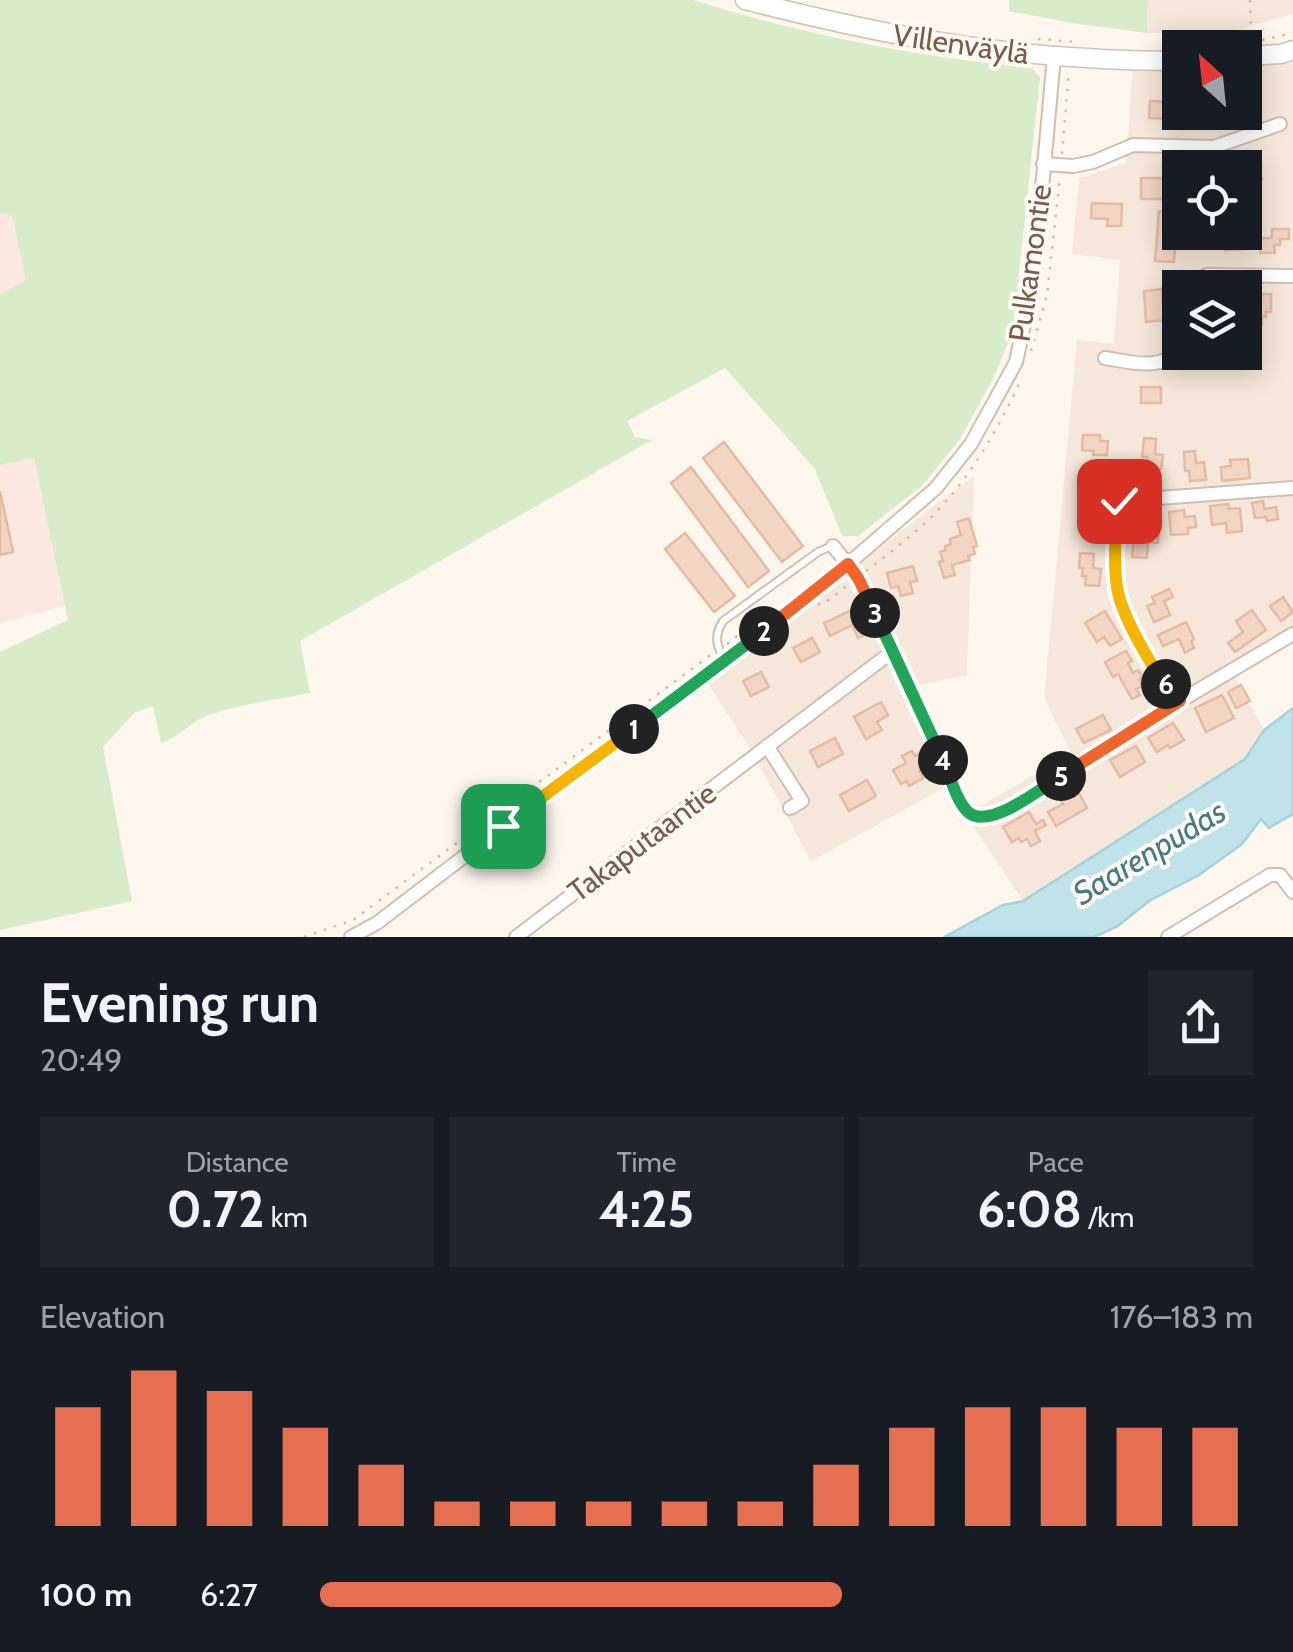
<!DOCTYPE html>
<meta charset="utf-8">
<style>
body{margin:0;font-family:Cabin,sans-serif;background:#20242c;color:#f1f3f6;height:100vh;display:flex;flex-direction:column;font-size:38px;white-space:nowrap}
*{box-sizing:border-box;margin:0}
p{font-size:32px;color:#9ea1a6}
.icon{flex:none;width:55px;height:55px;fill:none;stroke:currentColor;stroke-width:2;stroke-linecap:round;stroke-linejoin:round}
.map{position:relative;height:937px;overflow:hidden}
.side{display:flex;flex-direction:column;background:#171b24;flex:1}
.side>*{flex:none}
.needle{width:65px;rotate:333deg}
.buttons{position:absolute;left:1162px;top:30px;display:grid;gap:20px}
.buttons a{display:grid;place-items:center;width:100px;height:100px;border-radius:0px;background:#171b24;box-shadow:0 5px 25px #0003;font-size:50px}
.pin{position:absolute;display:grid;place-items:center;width:85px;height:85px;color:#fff;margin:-42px;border-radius:20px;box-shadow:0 5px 15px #0006}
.km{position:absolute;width:50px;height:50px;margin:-25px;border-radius:50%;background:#222;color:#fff;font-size:28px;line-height:50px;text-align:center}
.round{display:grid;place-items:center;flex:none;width:105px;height:105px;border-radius:0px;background:#20242c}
.head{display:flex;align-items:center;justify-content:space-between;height:170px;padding:0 40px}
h1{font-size:55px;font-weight:700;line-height:75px}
.figures{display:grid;grid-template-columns:repeat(3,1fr);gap:15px;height:170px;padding:10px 40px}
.figures div{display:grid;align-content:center;border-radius:0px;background:#20242c;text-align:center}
.figures b{font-size:50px;font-weight:700}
.figures small{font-size:28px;font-weight:400}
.figures p{font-size:28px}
.chart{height:280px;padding:20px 40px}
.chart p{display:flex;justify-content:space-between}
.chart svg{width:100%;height:180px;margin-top:10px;stroke:#e76f51;stroke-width:6}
ul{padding:0 40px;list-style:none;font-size:32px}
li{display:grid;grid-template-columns:160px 120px 1fr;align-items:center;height:75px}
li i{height:25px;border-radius:12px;background:#e76f51}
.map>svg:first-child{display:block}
.residential{fill:#f5e8da;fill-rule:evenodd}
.commercial{fill:#fde8e0}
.green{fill:#d8ecc9}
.water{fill:#bfe3e8;stroke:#a5d3da;stroke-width:2.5}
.building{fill:#f3d5c3;stroke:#e6bba3;stroke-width:2.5}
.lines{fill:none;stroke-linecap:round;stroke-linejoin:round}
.lane-casing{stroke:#d1beb0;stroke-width:10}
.street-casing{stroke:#d1beb0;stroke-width:16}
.secondary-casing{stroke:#d6c0b0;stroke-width:21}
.path{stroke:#d9b8a5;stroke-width:2.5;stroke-dasharray:2.5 8;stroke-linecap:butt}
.lane{stroke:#fff;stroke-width:6}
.street{stroke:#fff;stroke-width:12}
.secondary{stroke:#fff;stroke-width:18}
.split-1-casing{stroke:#fff;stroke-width:20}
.split-2-casing{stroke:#fff;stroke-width:20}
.split-3-casing{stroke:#fff;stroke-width:20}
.split-4-casing{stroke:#fff;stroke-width:20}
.split-5-casing{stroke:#fff;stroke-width:20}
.split-6-casing{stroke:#fff;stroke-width:20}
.split-7-casing{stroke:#fff;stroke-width:20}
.split-1{stroke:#f5b400;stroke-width:12}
.split-2{stroke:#22a559;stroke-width:12}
.split-3{stroke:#f0652b;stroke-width:12}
.split-4{stroke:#22a559;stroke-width:12}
.split-5{stroke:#22a559;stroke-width:12}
.split-6{stroke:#f0652b;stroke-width:12}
.split-7{stroke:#f5b400;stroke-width:12}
.labels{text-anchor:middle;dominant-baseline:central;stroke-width:8;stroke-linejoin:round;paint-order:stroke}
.street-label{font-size:30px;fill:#7a5c4d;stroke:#fffaf3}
.water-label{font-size:32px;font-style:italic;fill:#437c86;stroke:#fffaf3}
</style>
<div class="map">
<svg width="1293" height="937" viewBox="0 0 1293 937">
<rect width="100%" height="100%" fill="#fdf6ec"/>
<g class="residential">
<path d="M1148,0h145v14l-59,17 -87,2z"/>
<path d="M1293,63v565l-64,39 35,63 -19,29 -222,142 -57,-86 105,-62 -27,-55 33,-358 37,4 6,-84 -48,-6 7,-76 47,-15 7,-97 47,-1v47h65v-48zM1180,168h65v64h-65zM1180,288h65v64h-65z"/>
<path d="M974,476l-7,199 -48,10 43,93 -151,83 -60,-111 -46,-71z"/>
</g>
<g class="commercial">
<path d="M0,213l12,3 15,65 -27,13z"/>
<path d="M34,457l31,149 -65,17v-158z"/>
</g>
<g class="green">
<path d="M0,0h693c111,35 224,57 339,68l8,9 -27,252 -17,44 -36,66 -37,46 -65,51h-16l-27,-67 -90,-101 -98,53 8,16 17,3 -352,201 10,52c-34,7 -68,10 -101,22 -18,6 -29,22 -48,28l-8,-37 -18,6 -32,35 29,154 -132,29v-278l68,-32 -34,-162 -34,7v-171l26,-14 -14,-64 -12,-3z"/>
<path d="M1009,0h139l-1,33 -75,-10 -63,-12z"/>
</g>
<path class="water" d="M1293,708v106l-24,14 -8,-9 -19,25 -43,31 -50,26 -31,25 -24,11h-150l59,-32 20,-4 222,-142 19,-29z"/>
<g class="building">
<path d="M1150,101l30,1v10h23l-1,8 -53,-2z"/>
<path d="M1250,151l12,28 -17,7v-15l4,-2 -6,-15z"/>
<rect x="1141" y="178" width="39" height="21"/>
<path d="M1092,203l30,1 -1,22h-14l1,-7 -17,-1z"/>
<path d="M1159,211l19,2 -4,49 -19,-1z"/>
<path d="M1272,229h17v10h-9v6h-6l1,8h-15l-1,-15h13z"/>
<path d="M1209,232h32v17l-16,1v-11h-15z"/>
<path d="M1162,289l2,31 -18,2 -2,-31z"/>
<path d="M1259,294h12v18h-5v5h-4v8h-14v-13h11z"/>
<rect x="1141" y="387" width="20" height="16"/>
<path d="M1083,435h17v6h8l-1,14h-14l1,-4 -12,-1z"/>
<path d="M1144,438l12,1 -1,15 8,1 -2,14 -14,-1 1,-11h-6z"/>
<path d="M724,442l79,104 -21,16 -79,-104z"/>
<path d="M1195,451l1,12 8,-1 2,18 -16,1 -1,-10h-4l-1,-19z"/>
<path d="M1248,459l2,19 -28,3 -1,-14 10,-1 -1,-6z"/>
<path d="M691,467l78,104 -21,16 -77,-104z"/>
<path d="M1085,489l21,1 -2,29 -15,-2 2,-15 -7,-1z"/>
<path d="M0,491l13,61 -13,3z"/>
<path d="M1263,501l1,8 12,-2 2,12 -11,2 -1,-4 -11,1 -3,-15z"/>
<path d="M1228,504l1,5 11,-1 2,23 -15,2 -1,-10 -14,2 -2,-19z"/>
<path d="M1184,510l1,7 10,-1 1,11 -8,1v6l-17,1 -2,-23z"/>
<path d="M969,518l8,28 -4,1 2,7 -7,2 2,4 -18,5 3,10 -11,3 -5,-16 4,-1 -3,-9 6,-2 -1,-4 6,-2 -1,-5 11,-4 -4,-13z"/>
<path d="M1135,526l24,2 -1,15 -10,-1 -1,16 -15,-1z"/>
<path d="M685,533l50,63 -21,16 -49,-63z"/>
<path d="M1080,553l14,1 -1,14 8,1 -2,17 -14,-1 1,-9h-4l1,-8h-4z"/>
<path d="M913,566l4,15 -7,1 3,11 -12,3 -3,-10 -7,2 -4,-15z"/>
<path d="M1169,589l4,8 -9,4 6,14 -16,7 -7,-16 8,-3 -3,-6z"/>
<path d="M1283,597l10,15 -12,9 -11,-15z"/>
<path d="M856,608l12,25 -10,5 -6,-13 -22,11 -6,-13z"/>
<path d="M1252,610l14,20 -31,22 -7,-9 15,-11 -7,-11z"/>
<path d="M1105,611l17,28 -12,7 -6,-9 -7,5 -12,-19z"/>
<path d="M1186,622l8,17 -3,2 3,7 -9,5 -6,-14 -16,7 -5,-11z"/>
<path d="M812,638l8,14 -19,10 -8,-14z"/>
<path d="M1126,651l6,10 -4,2 5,10 5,-3 5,8 -4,2 4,6 -7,3 4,6 -8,4 -14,-25 -5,3 -8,-15z"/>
<path d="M761,672l8,15 -18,9 -8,-15z"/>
<path d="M1241,685l9,16 -14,7 -8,-16z"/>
<path d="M1222,695l12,23 -28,14 -11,-24z"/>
<path d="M881,702l7,13 -11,7 5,8 -16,9 -12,-22z"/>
<path d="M1103,715l8,15 -27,13 -8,-14z"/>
<path d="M1173,723l11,17 -14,8 -2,-3 -11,7 -9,-14z"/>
<path d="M835,738l8,16 -25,13 -8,-16z"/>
<path d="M1136,746l9,16 -25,15 -10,-17z"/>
<path d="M912,751l3,5 5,-3 8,13 -9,5 4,7 -14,8 -2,-5 -6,3 -8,-14 13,-7 -4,-7z"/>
<path d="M867,780l9,16 -27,15 -9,-16z"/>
<path d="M1070,787l5,9 4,-3 8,15 -31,18 -8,-14 15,-8 -6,-10z"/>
<path d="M1029,812l7,12 7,-4 3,5 -11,6 5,10 -9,5 -4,-7 -6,3 -2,-4 -7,4 -9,-15z"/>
</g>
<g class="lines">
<g class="lane-casing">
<path id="lane" d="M725,662c-8,-16 -12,-25 -2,-41l95,-69 14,-6"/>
</g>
<g class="street-casing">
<g id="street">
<path d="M1043,164l30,2 20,-4 40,-17 81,2 66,-23"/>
<path d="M1189,288l2,-5 16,-8 86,1"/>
<path d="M1105,358c25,4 55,13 75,-7"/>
<path d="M833,546l25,31 69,145 34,79c12,19 24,19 44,10l175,-110 113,-67"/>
<path d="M1180,701l-23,-29 -18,-28 -22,-54 -1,-62 3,-27 174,-13"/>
<path d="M767,746l35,55 -12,7"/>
<path d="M351,937l26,-14 199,-152 149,-109 123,-98 88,-76 35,-44 45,-82 18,-85 20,-221"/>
<path d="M516,937l377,-286"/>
<path d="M1168,937l102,-62h10l13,17"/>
</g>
</g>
<g class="secondary-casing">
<g id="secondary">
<path d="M745,0c113,29 225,52 342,58 31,2 62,4 93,2"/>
<path d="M1245,56l36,-2 12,-4"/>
</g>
</g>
<g class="path">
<path d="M1250,0l1,42"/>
<path d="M1038,39l37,3"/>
<path d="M1262,40l31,-7"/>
<path d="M1182,46l57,-3"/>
<path d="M1062,154l7,-82"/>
<path d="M1031,351l16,-56 13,-118"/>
<path d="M866,571c17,-13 34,-26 50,-40 47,-40 78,-94 104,-149"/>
<path d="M818,604l4,1 26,-20"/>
<path d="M727,644l13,-10"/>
<path d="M304,937l49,-17 359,-266"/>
</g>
<use href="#lane" class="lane"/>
<use href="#street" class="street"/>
<use href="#secondary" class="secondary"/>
</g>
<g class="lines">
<g class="split-1-casing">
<path id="split-1" d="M503,826l131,-97"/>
</g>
<g class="split-2-casing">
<path id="split-2" d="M634,729l130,-98"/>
</g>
<g class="split-3-casing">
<path id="split-3" d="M764,631l84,-67 10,14 17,35"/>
</g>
<g class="split-4-casing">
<path id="split-4" d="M875,613l68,147"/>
</g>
<g class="split-5-casing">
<path id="split-5" d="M943,760c7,15 13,41 25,52 21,19 73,-24 93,-36"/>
</g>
<g class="split-6-casing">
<path id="split-6" d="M1061,776l119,-75 -14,-17"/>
</g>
<g class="split-7-casing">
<path id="split-7" d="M1119,501c-3,28 -6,59 -2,86 4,27 32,76 49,97"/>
</g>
<use href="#split-1" class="split-1"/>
<use href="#split-2" class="split-2"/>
<use href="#split-3" class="split-3"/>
<use href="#split-4" class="split-4"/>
<use href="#split-5" class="split-5"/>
<use href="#split-6" class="split-6"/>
<use href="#split-7" class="split-7"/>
</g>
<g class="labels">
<g class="street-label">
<text transform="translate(961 44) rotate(8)">Villenväylä</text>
<text transform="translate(1030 263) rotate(-82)">Pulkamontie</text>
<text transform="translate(642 842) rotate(-37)">Takaputaantie</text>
</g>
<g class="water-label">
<text transform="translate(1149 852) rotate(-31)">Saarenpudas</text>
</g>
</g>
</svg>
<div class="buttons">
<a><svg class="needle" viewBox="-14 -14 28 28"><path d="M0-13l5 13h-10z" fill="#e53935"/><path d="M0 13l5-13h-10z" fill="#9ea1a6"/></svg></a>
<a><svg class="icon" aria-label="locate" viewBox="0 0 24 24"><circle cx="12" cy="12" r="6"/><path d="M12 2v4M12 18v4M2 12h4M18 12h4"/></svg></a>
<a><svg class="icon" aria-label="layers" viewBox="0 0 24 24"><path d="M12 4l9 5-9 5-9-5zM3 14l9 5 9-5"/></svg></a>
</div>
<div class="pin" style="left:503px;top:826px;background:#1e9e55"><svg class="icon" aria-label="arrive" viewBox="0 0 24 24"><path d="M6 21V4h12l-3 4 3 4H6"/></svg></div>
<div class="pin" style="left:1119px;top:501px;background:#d93025"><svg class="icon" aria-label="check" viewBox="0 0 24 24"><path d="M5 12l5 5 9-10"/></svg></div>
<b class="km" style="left:634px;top:729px">1</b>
<b class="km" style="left:764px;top:631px">2</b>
<b class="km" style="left:875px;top:613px">3</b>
<b class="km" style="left:943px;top:760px">4</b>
<b class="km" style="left:1061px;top:776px">5</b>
<b class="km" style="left:1166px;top:684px">6</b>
</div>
<section class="side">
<div class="head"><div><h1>Evening run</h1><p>20:49</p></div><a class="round"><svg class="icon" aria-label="share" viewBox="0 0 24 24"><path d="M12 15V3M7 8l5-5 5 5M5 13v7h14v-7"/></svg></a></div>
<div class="figures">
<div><p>Distance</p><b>0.72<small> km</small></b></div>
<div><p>Time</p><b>4:25</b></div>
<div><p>Pace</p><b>6:08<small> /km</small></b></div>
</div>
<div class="chart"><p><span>Elevation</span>176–183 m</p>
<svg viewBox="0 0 160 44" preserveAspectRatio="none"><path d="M5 44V15M15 44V6M25 44V11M35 44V20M45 44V29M55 44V38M65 44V38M75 44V38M85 44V38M95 44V38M105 44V29M115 44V20M125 44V15M135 44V15M145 44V20M155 44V20"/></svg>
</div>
<ul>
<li><b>100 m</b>6:27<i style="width:56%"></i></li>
</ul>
</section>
